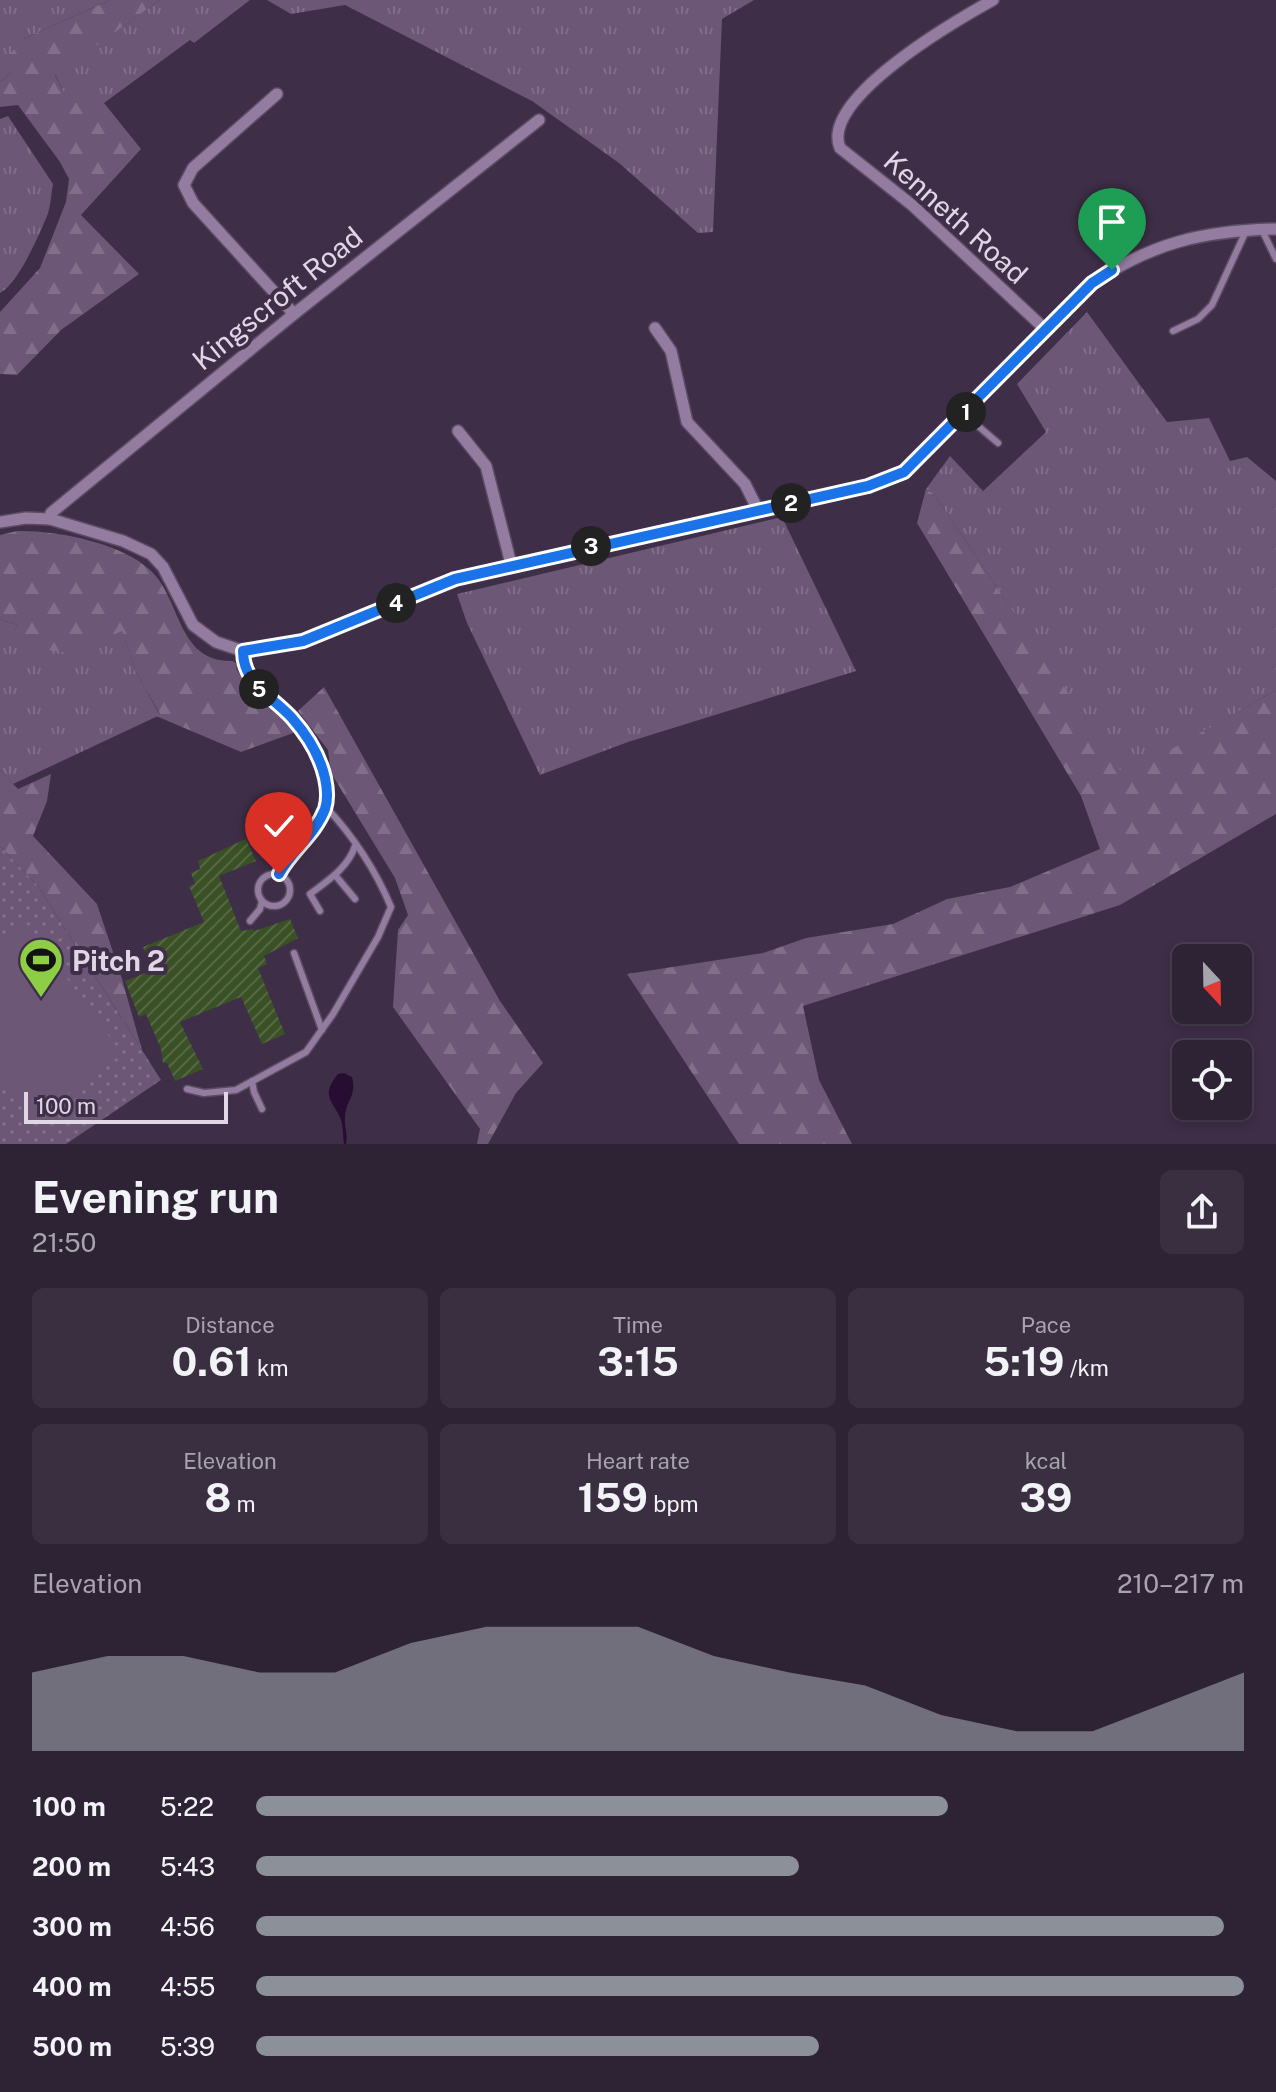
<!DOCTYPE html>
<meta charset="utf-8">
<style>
body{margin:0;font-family:"Public Sans",sans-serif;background:#3a2f41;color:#f1f3f6;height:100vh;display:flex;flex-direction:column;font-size:30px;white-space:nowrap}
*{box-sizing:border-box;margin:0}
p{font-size:26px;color:#a7a4ad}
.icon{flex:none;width:44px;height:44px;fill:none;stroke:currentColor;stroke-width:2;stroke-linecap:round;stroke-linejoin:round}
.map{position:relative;height:1144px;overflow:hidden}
.panel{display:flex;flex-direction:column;background:#2e2235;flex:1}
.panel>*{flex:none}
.needle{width:52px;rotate:158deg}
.tools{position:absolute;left:1172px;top:944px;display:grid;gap:16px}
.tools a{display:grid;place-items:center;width:80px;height:80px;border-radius:12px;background:#2e2235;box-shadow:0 4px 12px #0003,0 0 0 2px #493f50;font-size:40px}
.scale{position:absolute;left:24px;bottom:20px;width:204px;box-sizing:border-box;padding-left:8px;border:4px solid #e0d6e5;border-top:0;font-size:22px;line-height:28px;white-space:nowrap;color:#e0d6e5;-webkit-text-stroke:6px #3e2e47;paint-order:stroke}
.pin{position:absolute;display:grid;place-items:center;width:68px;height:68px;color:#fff;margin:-82px -34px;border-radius:50% 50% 50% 0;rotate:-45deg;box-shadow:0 0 8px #0007}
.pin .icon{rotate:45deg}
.km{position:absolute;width:40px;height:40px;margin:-20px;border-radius:50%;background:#222;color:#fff;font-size:22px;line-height:40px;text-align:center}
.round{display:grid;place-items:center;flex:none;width:84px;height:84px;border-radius:12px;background:#3a2f41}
.overview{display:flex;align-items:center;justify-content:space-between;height:136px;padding:0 32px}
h1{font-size:44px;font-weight:700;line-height:60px}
.metrics{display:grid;grid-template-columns:repeat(3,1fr);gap:12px;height:136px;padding:8px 32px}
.metrics div{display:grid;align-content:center;border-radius:12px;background:#3a2f41;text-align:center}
.metrics b{font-size:40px;font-weight:700}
.metrics small{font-size:22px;font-weight:400}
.metrics p{font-size:22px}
.chart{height:224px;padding:16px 32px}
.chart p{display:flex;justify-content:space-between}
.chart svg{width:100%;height:144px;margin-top:8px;fill:#8c9099;opacity:.7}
ul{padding:0 32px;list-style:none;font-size:26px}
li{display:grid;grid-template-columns:128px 96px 1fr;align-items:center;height:60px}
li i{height:20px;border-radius:10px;background:#8c9099}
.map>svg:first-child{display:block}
.grass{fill:url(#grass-tufts)}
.forest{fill:url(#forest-firs)}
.park{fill:url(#park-dots)}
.pitch{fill:#6c5776}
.water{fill:#260d31}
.building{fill:url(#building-hatch)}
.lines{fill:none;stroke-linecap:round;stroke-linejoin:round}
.lane-casing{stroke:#5b4c63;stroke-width:9}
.street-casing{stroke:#5b4c63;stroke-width:14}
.lane{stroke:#947ca0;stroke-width:6}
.street{stroke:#947ca0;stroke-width:11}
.route-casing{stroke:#fff;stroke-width:16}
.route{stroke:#1a73e8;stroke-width:10}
.labels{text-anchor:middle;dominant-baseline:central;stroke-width:8;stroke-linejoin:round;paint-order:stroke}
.street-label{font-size:28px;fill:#e0d6e5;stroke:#3e2e47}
.poi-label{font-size:28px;font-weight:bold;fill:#e0d6e5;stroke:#3e2e47;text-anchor:start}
</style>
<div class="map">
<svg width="1276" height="1144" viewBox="0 0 1276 1144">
<defs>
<pattern id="grass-tufts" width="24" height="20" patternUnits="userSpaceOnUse" patternTransform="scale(2)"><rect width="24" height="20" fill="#6c5776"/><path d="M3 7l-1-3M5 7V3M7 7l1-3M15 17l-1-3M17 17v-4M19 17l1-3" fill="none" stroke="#816e89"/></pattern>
<pattern id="forest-firs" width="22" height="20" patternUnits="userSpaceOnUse" patternTransform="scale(2)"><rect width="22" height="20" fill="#6c5776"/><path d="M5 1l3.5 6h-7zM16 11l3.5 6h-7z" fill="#816e89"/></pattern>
<pattern id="park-dots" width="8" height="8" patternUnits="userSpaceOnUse" patternTransform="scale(2)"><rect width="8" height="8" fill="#6c5776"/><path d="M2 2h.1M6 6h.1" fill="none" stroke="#816e89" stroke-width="1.8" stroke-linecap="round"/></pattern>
<pattern id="building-hatch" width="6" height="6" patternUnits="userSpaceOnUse" patternTransform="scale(2)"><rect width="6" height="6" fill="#3a5025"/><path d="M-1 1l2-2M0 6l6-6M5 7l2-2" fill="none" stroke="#566844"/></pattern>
</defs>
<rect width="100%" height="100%" fill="#3e2e47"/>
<g class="grass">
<path d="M0,0h110l-87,39 -10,32 -13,11z"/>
<path d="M160,0h90l-56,43 -4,-3 -86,63 -35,1 -14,-30z"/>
<path d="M267,0h487l-32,19 -9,213 -15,1 -79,-70 -87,-62 -187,-96 -54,9z"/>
<path d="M8,116l45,68c-2,10 -2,22 -6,32 -8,19 -29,68 -47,77v-174z"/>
<path d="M1087,312l80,110 42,-4 21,43 17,-4 29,24v209l-152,87 -190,-283 -8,-5 24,-33 33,35 63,-59 -29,-48z"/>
<path d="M782,517l74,154 -228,71 -88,33 -73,-152 -10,-29z"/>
<path d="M0,619l17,6 -5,16 110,-11 14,42 24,43 -147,69 -13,-14z"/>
</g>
<g class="forest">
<path d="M110,0h50l-105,75 14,28h35l37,46 -60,66 58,59 -78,56 -44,45 -17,-1v-62l40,-44 26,-66 3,-23 -9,-17 -42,-57 -18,2v-25l13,-11 -3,-17 13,-15z"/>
<path d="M926,489l8,5 190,282 152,-86v124l-156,91 -317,101 16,74 33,64h-113l-112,-170 136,-21 43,-15 87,-14 54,-25 63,-12 90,-38 -19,-53 -164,-273z"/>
<path d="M17,531c39,-1 106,12 134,40 30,28 26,92 82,90l5,4 -2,3 12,21 26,21 5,1 17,21 -55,20 -85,-36 4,-2 -24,-42 -14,-41 -51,22 -38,-5 -22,-7 6,-16 -17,-6v-84z"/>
<path d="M324,687l176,314 43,62 -27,30 -28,51h-11l3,-15 -87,-122 5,-77 10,-15 -13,-37 -64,-105 -3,-23 -30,-39z"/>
<path d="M0,770l18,19 33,-15 -4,27 -14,35 64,68 25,75 20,71 -105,-165 -37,-39z"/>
</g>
<path class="park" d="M0,846l37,39 124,195 -95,64h-66z"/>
<path class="pitch" d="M27,924l95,130 -91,66 -31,-43v-133z"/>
<path class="water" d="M344,1073l8,4c5,19 -6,23 -7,40 -1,9 3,17 1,27h-2c-1,-7 -1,-14 -2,-21 -6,-21 -24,-25 -4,-49z"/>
<path class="building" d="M246,839l10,22 -37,15 22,55 12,-2 1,2 36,-12 8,19 -34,18 3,8 -9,4 27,66 -23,10 -21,-47 -61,25 23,47 -28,12 -8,-18h-4l-2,-14 -15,-35 -7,3 -14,-36 28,-11 -10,-23 61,-25 -15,-36 6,-2 -4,-11 9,-4 -2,-8z"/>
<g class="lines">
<g class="lane-casing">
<g id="lane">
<path d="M1262,230l14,29"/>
<path d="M1173,331l25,-12 14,-14 34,-74"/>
<path d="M964,414l34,29"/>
<path d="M243,651c-1,33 29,45 49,67 15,16 28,38 33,60 1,9 3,22 0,31 -10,26 -34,42 -46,65"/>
<circle cx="274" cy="890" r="16"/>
<path d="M335,875l20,24"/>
<path d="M320,911l-10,-17c17,-13 38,-26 45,-48"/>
<path d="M250,921l10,-12 2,-8"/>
<path d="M294,953l28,77"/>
<path d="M252,1081l2,11 8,17"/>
<path d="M187,1089l17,4 32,-3 70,-38 27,-38 45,-77 13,-30c-15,-36 -39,-72 -65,-100"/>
</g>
</g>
<g class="street-casing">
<g id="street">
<path d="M993,0c-36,20 -174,99 -153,148l72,57 134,125"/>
<path d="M277,94l-84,74 -9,17 9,18 101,111"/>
<path d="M655,328l16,23 16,71 58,62 13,26"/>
<path d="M458,431l28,35 25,98"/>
<path d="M50,519l1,-6 243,-199 245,-194"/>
<path d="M0,522l26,-4 24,1 73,22 28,13 12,13 30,58 23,17 27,9 60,-10 152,-62 413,-93 36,-14 188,-189c62,-41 111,-52 184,-54"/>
</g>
</g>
<use href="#lane" class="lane"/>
<use href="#street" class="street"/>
</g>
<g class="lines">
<g class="route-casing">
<path id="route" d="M279,874c12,-23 36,-39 46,-65 3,-9 2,-22 0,-31 -5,-22 -18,-43 -33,-60 -20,-22 -49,-34 -49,-67l60,-10 152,-62 413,-93 36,-14 188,-189 20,-13"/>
</g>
<use href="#route" class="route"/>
</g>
<defs>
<g id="stadium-pin" transform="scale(2.3)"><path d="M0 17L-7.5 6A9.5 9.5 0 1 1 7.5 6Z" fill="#8dce44" stroke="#3e2e47"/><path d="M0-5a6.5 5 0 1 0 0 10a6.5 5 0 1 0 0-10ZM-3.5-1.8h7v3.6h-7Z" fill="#111"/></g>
</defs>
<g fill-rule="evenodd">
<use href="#stadium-pin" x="41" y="960"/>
</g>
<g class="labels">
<g class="street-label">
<text transform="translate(956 217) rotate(42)">Kenneth Road</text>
<text transform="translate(277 298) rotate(-39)">Kingscroft Road</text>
</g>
<g class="poi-label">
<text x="72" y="960">Pitch 2</text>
</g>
</g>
</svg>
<div class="tools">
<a><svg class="needle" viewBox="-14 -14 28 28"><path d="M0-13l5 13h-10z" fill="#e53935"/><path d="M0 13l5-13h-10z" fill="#a7a4ad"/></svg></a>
<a><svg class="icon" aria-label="locate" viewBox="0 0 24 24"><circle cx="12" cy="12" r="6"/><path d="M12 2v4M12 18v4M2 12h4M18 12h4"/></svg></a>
</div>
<div class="scale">100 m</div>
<div class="pin" style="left:1112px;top:270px;background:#1e9e55"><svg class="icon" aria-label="arrive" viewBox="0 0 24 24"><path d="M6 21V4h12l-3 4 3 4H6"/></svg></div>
<div class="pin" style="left:279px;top:874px;background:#d93025"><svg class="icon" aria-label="check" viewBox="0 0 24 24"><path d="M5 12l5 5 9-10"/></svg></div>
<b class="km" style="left:966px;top:412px">1</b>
<b class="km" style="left:791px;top:503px">2</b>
<b class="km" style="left:591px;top:546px">3</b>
<b class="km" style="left:396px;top:603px">4</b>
<b class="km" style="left:259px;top:689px">5</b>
</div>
<section class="panel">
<div class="overview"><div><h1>Evening run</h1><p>21:50</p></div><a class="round"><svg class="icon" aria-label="share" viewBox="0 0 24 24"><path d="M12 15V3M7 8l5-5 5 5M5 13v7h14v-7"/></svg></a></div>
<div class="metrics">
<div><p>Distance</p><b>0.61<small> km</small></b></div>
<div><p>Time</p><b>3:15</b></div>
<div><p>Pace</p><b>5:19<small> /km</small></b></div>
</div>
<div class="metrics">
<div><p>Elevation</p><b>8<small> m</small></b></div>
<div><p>Heart rate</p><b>159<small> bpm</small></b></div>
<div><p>kcal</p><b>39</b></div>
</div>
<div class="chart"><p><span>Elevation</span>210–217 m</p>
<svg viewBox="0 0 160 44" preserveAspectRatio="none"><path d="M0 44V20L10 15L20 15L30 20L40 20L50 11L60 6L70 6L80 6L90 15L100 20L110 24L120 33L130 38L140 38L150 29L160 20V44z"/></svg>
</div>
<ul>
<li><b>100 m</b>5:22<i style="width:70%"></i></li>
<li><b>200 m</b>5:43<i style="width:55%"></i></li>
<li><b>300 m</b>4:56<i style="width:98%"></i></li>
<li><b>400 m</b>4:55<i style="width:100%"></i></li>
<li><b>500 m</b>5:39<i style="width:57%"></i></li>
</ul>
</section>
